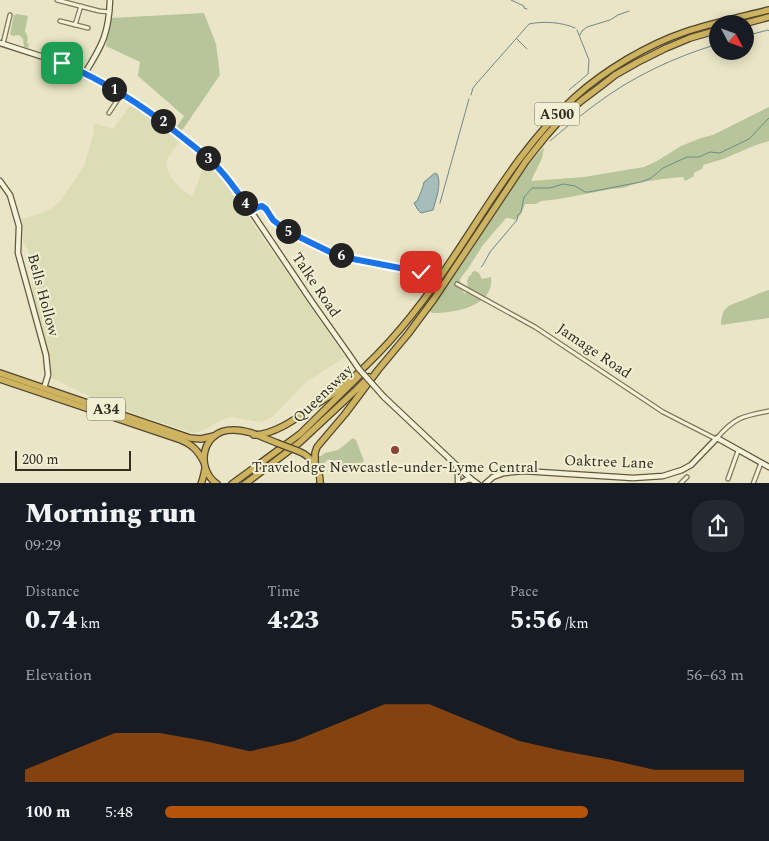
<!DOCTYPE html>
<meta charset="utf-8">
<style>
body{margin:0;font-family:Spectral,serif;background:#242831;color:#f1f3f6;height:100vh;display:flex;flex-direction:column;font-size:19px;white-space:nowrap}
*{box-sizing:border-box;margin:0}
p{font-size:16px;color:#9ea1a6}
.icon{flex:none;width:28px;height:28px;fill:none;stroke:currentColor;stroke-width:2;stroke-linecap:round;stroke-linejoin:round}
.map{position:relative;height:483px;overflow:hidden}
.sheet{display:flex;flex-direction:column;background:#171b24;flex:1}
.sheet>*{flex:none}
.needle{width:32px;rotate:131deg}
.controls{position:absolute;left:709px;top:15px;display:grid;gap:10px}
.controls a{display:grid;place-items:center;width:45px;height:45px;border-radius:50%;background:#171b24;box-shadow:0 2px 12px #0003;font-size:25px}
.scale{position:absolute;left:15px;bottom:12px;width:116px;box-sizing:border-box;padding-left:5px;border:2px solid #342d20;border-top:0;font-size:14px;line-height:18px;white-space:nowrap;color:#342d20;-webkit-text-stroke:4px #f1efd4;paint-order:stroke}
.pin{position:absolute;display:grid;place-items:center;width:42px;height:42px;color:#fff;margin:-21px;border-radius:10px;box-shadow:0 2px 8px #0006}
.km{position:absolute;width:25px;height:25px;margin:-12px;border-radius:50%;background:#222;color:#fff;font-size:14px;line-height:25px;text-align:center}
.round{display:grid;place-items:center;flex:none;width:52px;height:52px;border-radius:20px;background:#242831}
.headline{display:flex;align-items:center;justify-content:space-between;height:85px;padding:0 25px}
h1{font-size:28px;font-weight:800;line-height:38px}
.figures{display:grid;grid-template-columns:repeat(3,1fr);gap:8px;height:85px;padding:5px 25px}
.figures div{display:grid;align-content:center}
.figures b{font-size:25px;font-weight:800}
.figures small{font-size:14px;font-weight:400}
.figures p{font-size:14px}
.chart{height:140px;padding:10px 25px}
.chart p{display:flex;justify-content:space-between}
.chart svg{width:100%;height:90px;margin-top:5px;fill:#b45309;opacity:.7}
ul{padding:0 25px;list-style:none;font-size:16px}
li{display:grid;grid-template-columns:80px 60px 1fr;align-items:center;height:38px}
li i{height:12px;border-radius:6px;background:#b45309}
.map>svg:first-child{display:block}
.farmland{fill:#dcddb4}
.green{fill:#b8c59b}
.water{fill:#a7bdbb;stroke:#6e8a89}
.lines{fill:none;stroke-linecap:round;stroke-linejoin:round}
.stream{stroke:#6e8a89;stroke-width:1}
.street-casing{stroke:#82785e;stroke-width:5.5}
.secondary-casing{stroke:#635941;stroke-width:7}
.highway-casing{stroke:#504631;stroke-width:8}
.street{stroke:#f4f2d8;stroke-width:3}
.secondary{stroke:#f4f2d8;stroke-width:4.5}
.highway{stroke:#ceb460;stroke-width:5.5}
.secondary-bridge-casing{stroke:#635941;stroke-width:7;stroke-linecap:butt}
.highway-bridge-casing{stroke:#504631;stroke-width:8;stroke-linecap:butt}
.secondary-bridge{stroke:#f4f2d8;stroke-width:4.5}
.highway-bridge{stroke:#ceb460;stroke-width:5.5}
.route-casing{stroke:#fff;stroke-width:10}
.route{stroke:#1a73e8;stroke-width:6}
.poi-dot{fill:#894535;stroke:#f1efd4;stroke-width:2}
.labels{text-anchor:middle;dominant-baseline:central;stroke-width:4;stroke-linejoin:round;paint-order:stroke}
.shield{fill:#f1efd4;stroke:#6d6756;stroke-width:1}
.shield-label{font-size:14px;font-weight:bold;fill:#342d20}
.street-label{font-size:15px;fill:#342d20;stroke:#f1efd4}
.poi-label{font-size:15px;fill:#342d20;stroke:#f1efd4}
</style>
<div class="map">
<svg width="769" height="484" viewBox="0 0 769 484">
<rect width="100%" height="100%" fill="#e9e5c6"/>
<path class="farmland" d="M132,103l48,37 -12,18 -2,7 3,9 9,12 14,11 14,-36 11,11 128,185 -39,25 -33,34 -8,5 -6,1 -27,-5 -9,2 -19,11 -11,3 -55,-18 -45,-17 -41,-20 -2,-15 -18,-68v-34l-4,-11 -5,-9v-8l-2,-14 22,-6 12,-7 6,-6 22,-32 3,-8 8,-28 -1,-9 20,6z"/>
<g class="green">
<path d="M204,13l12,31 4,31 -39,57 -5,-4 8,-12 -46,-40 2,-14 -34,-16 5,-28z"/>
<path d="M17,14l11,2 -3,15 3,7 -1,5 2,1 -1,4 -4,-1 -1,-8 -4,-4 -6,1 -3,-2 4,-19z"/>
<path d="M769,107v34l-13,4 -33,14 -20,6v3l-9,5v3l-9,5 -2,-4 -21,2 -25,4 -14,5 -12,1 -52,10 -18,2 -5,3h-11l-4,10 -5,6 -8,-2h-2l-23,27 -14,22 -9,12v8l5,7 3,-6 -1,-7 2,-5 2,-1 1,-3 3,-1 4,2 3,6 9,-2c4,30 -38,36 -59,36l-3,-3 38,-53 41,-64 21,-29 15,-17 -2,11 -11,23 53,-4 60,-10 13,-6 24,-15 20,-8 12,-3z"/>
<path d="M769,290v28l-48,7c1,-21 9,-19 25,-26 8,-3 15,-7 23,-9z"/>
<path d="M353,438l3,2 8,21 -9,6 -20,-1 -6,-7 -6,5 5,7 -5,1c-5,-5 -6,-9 -7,-16h5l4,-3 13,-3z"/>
</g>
<path class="water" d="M435,173l2,1c5,9 -1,25 -4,36l-12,3c-4,-3 -5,-7 -7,-10l3,-2c3,-7 6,-13 7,-19z"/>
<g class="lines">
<g class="stream">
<path d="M511,0l13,6v2l3,1"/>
<path d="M580,35l2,-4 5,-4 23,-7 8,-5 11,-4"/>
<path d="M745,36l23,-6 1,1"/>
<path d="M517,39l10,10"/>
<path d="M569,90l19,-16 1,-14 -12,-30"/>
<path d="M471,95l2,-7 4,-5 52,-59c14,-3 33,-2 46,4"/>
<path d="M550,141c15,-13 30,-25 46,-37 36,-27 78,-47 122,-60"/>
<path d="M440,203l29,-104"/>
<path d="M481,267l2,-2 7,-13 27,-32 1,-5 3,-3 3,-15 8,-9h18l13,-4 12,2 10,6h4l52,-10 10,-4 12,-10 24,-11h12l11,-5 10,1 6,-3 23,-11 20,-21"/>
</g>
<g class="street-casing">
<g id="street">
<path d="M57,0l42,11 10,1"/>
<path d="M60,21l28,7"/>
<path d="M75,25l6,-19"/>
<path d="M3,44l7,-29"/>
<path d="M109,113l13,-20"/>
<path d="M251,211l7,-4 4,-1 4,3 7,11 14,11 43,21 18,6 73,15"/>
<path d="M457,284l78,43 128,85 53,27"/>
<path d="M717,438c18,-21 26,-22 52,-27"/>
<path d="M728,479l10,-28"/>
<path d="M680,484l7,-7"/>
<path d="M753,484l8,-21"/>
</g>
</g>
<g class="secondary-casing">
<g id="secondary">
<path d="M0,43l62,20 30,13 30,17 44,31 39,31 17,17 14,17 76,113 36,51"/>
<path d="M85,73c17,-27 24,-40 25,-73"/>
<path d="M0,181l10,14 9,31 -1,27 28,102 2,20 -4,13"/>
<path d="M384,397l87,82 7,5"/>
<path d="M456,466l2,4v14"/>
<path d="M460,484l6,-4 5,-1"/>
<path d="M485,484l8,-7 11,-4 19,-2 110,7 30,-2 19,-6 9,-5 26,-27 52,29"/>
</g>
</g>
<g class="highway-casing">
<g id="highway">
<path d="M743,24l26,-7"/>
<path d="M0,373l190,65 11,1 13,-3"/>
<path d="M0,379l181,61c12,5 17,11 23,22"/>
<path d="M254,435c21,-1 40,-15 57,-27 10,-7 21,-13 31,-21 34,-28 66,-65 91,-100 46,-64 83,-137 142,-190 30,-27 72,-52 110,-65 27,-9 56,-15 84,-22"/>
<path d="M298,451c13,5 23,18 22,33"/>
<path d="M315,464v-11l2,-6 28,-33 33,-44 30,-36 26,-35 92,-138 20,-25 15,-17 20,-18 20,-15 14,-11 23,-13 28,-14 24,-10 28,-8"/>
<path d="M201,484l2,-6 2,-9"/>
<path d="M217,484c-23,-17 -14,-54 15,-54 15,-1 32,8 45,13"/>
<path d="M232,484l68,-50 60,-59"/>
<path d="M245,484l54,-41 57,-53 13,-13"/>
</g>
</g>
<use href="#street" class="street"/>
<use href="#secondary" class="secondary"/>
<use href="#highway" class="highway"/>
<g class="secondary-bridge-casing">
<path id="secondary-bridge" d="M348,353l11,16 25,28"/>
</g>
<g class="highway-bridge-casing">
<path id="highway-bridge" d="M277,443l21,8"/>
</g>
<use href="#secondary-bridge" class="secondary-bridge"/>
<use href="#highway-bridge" class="highway-bridge"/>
</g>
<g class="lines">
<g class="route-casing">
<path id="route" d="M62,63c42,18 79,41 115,70 15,12 31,23 44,38 11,12 20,26 30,40l7,-4 4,-1 4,3 7,11 14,11 43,21 18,6 73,14"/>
</g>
<use href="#route" class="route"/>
</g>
<circle class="poi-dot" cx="395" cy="450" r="5"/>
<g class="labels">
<g class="shield">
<rect x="534.5" y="102.5" width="45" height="23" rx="4"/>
<rect x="87" y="397.5" width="38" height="23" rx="4"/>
</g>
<g class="shield-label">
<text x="557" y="114">A500</text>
<text x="106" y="409">A34</text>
</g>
<g class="street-label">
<text transform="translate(316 285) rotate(56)">Talke Road</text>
<text transform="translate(43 295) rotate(75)">Bells Hollow</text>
<text transform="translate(594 351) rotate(34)">Jamage Road</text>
<text transform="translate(323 394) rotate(-44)">Queensway</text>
<text transform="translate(609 462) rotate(2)">Oaktree Lane</text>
</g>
<g class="poi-label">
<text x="395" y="467">Travelodge Newcastle-under-Lyme Central</text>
</g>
</g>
</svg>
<div class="controls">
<a><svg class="needle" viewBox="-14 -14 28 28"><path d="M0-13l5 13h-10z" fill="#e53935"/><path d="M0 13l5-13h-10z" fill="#9ea1a6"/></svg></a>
</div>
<div class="scale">200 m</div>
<div class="pin" style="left:62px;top:63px;background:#1e9e55"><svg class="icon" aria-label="arrive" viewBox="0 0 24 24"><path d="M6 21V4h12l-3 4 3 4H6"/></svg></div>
<div class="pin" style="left:421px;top:272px;background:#d93025"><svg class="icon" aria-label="check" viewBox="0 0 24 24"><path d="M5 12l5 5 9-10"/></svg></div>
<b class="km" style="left:114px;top:89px">1</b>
<b class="km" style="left:163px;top:121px">2</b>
<b class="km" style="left:208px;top:158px">3</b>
<b class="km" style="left:245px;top:203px">4</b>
<b class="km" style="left:288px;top:231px">5</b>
<b class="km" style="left:341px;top:255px">6</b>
</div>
<section class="sheet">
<div class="headline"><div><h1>Morning run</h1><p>09:29</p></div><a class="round"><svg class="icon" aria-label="share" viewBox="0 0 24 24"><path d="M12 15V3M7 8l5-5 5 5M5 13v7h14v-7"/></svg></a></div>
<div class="figures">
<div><p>Distance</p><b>0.74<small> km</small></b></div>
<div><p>Time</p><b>4:23</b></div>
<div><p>Pace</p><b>5:56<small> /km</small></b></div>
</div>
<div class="chart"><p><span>Elevation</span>56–63 m</p>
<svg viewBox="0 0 160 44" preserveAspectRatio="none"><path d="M0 44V38L10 29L20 20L30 20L40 24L50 29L60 24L70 15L80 6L90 6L100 15L110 24L120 29L130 33L140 38L150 38L160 38V44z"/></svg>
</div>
<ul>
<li><b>100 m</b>5:48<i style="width:73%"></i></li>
</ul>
</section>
